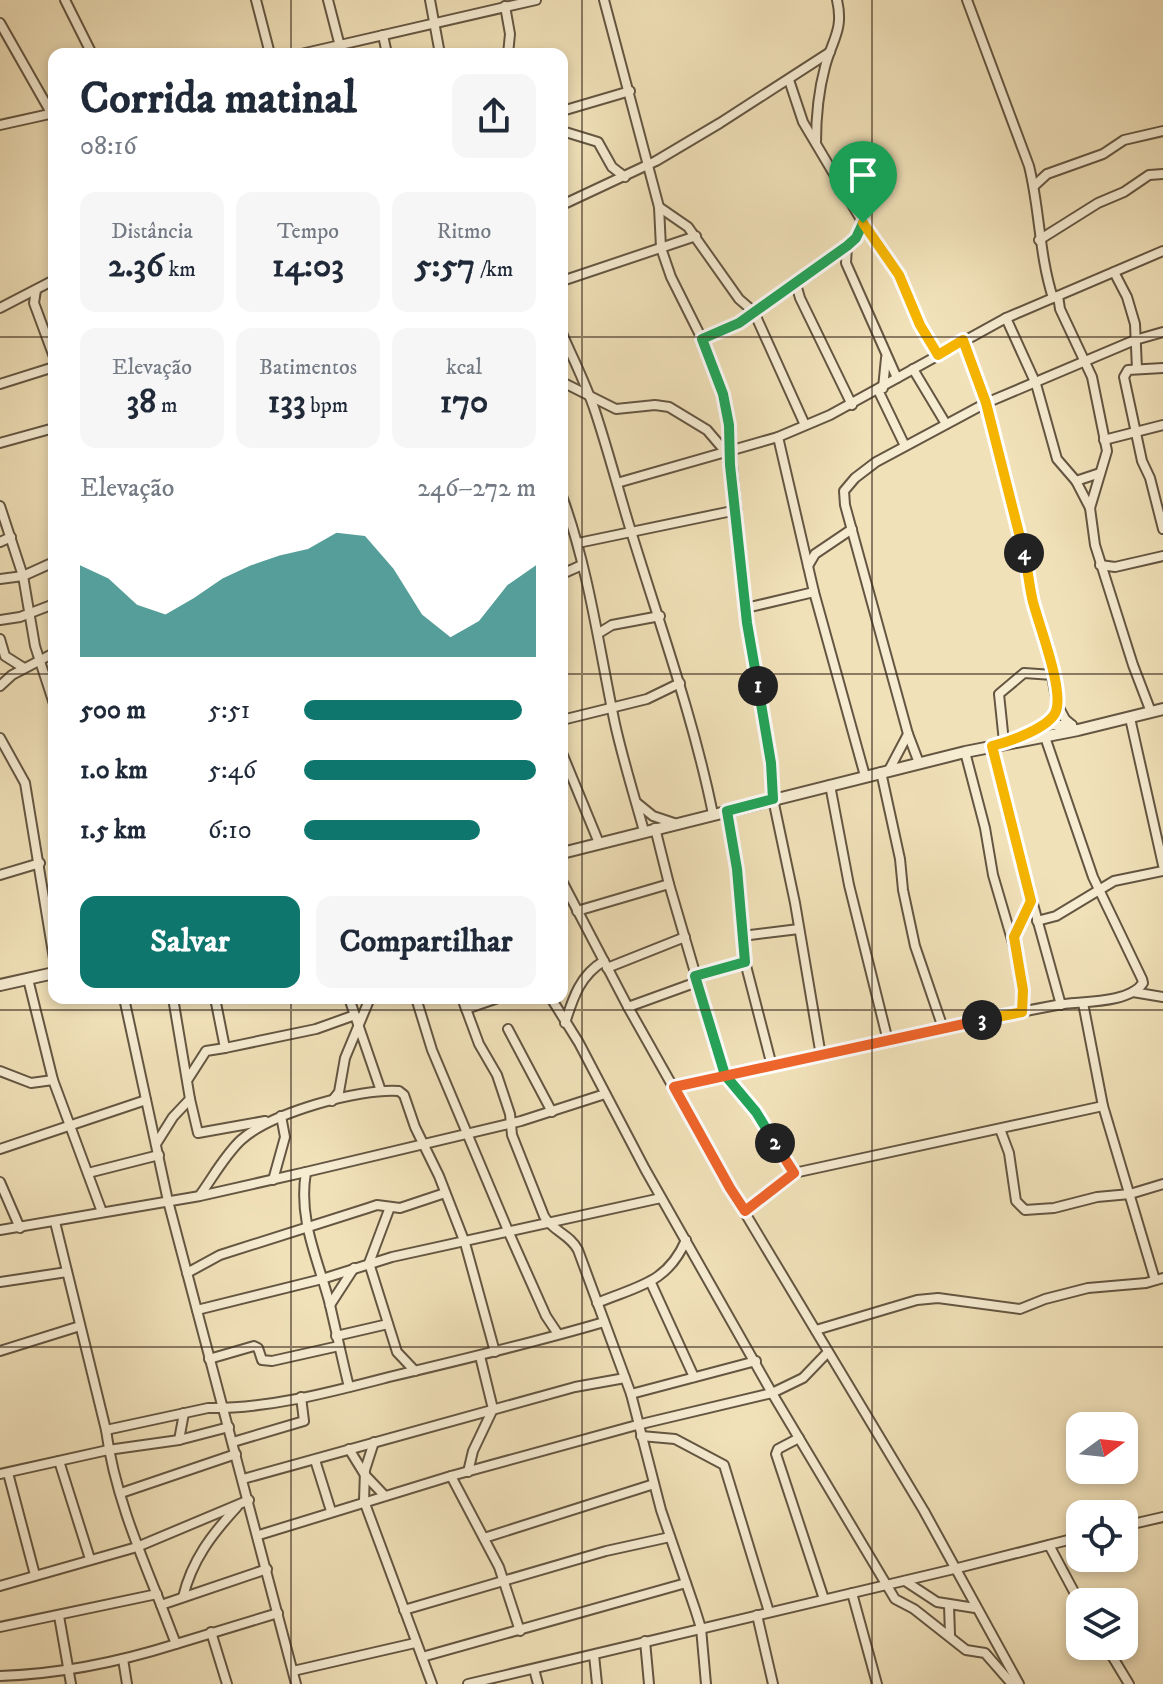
<!DOCTYPE html>
<html lang="pt">
<meta charset="utf-8">
<style>
body{margin:0;font-family:"IM FELL DW Pica",serif;background:#f6f6f7;color:#1f2937;height:100vh;display:flex;flex-direction:column;font-size:30px;white-space:nowrap}
*{box-sizing:border-box;margin:0}
p{font-size:26px;color:#747a83}
.icon{flex:none;width:44px;height:44px;fill:none;stroke:currentColor;stroke-width:2;stroke-linecap:round;stroke-linejoin:round}
.map{position:relative;flex:1;overflow:hidden}
.details{position:absolute;left:48px;top:48px;width:520px;height:956px;display:flex;flex-direction:column;background:#fff;border-radius:16px;box-shadow:0 4px 12px #0003}
.details>*{flex:none}
.needle{width:52px;rotate:75deg}
.tools{position:absolute;left:1066px;top:1412px;display:grid;gap:16px}
.tools a{display:grid;place-items:center;width:72px;height:72px;border-radius:16px;background:#fff;box-shadow:0 4px 12px #0003;font-size:40px}
.pin{position:absolute;display:grid;place-items:center;width:68px;height:68px;color:#fff;margin:-82px -34px;border-radius:50% 50% 50% 0;rotate:-45deg;box-shadow:0 0 8px #0007}
.pin .icon{rotate:45deg}
.km{position:absolute;width:40px;height:40px;margin:-20px;border-radius:50%;background:#222;color:#fff;font-size:22px;line-height:40px;text-align:center}
.round{display:grid;place-items:center;flex:none;width:84px;height:84px;border-radius:16px;background:#f6f6f7}
.head{display:flex;align-items:center;justify-content:space-between;height:136px;padding:0 32px}
h1{font-size:44px;font-weight:700;line-height:60px}
.metrics{display:grid;grid-template-columns:repeat(3,1fr);gap:12px;height:136px;padding:8px 32px}
.metrics div{display:grid;align-content:center;border-radius:16px;background:#f6f6f7;text-align:center}
.metrics b{font-size:34px;font-weight:700}
.metrics small{font-size:22px;font-weight:400}
.metrics p{font-size:22px}
.chart{height:224px;padding:16px 32px}
.chart p{display:flex;justify-content:space-between}
.chart svg{width:100%;height:144px;margin-top:8px;fill:#0f766e;opacity:.7}
.button{display:flex;gap:16px;margin-top:auto;padding:16px 32px}
.button a{flex:1;height:92px;border-radius:16px;background:#0f766e;color:#fff;font-size:32px;font-weight:700;line-height:92px;text-align:center}
.button a+a{background:#f6f6f7;color:#1f2937}
ul{padding:0 32px;list-style:none;font-size:26px}
li{display:grid;grid-template-columns:128px 96px 1fr;align-items:center;height:60px}
li i{height:20px;border-radius:10px;background:#0f766e}
.map>svg:first-child{display:block}
.lines{fill:none;stroke-linecap:round;stroke-linejoin:round}
.minor-casing{stroke:#645642;stroke-width:12}
.tertiary-casing{stroke:#645642;stroke-width:14}
.minor{stroke:#f6ecd2;stroke-width:8}
.tertiary{stroke:#f6ecd2;stroke-width:10}
.split-1-casing{stroke:#fff;stroke-width:16}
.split-2-casing{stroke:#fff;stroke-width:16}
.split-3-casing{stroke:#fff;stroke-width:16}
.split-4-casing{stroke:#fff;stroke-width:16}
.split-5-casing{stroke:#fff;stroke-width:16}
.split-1{stroke:#22a559;stroke-width:10}
.split-2{stroke:#22a559;stroke-width:10}
.split-3{stroke:#f0652b;stroke-width:10}
.split-4{stroke:#f5b400;stroke-width:10}
.split-5{stroke:#f5b400;stroke-width:10}
.grid{fill:none;stroke:#35271b;stroke-width:2;stroke-opacity:0.55}
</style>
<div class="map">
<svg width="1163" height="1684" viewBox="0 0 1163 1684">
<rect width="100%" height="100%" fill="#f1e1b9"/>
<filter id="stains"><feTurbulence type="fractalNoise" baseFrequency=".0025" numOctaves="4"/><feColorMatrix values="0 0 0 0 .2 0 0 0 0 .09 0 0 0 0 .02 0 0 0 .5 -.17"/></filter>
<radialGradient id="worn" r=".72"><stop offset=".6" stop-color="#630" stop-opacity="0"/><stop offset="1" stop-color="#630" stop-opacity=".3"/></radialGradient>
<g class="lines">
<g class="minor-casing">
<g id="minor">
<path d="M65,0l27,54"/>
<path d="M256,0l14,54"/>
<path d="M328,0l14,54"/>
<path d="M430,0l10,54"/>
<path d="M604,0l55,207 2,41 10,29 31,62 21,55 4,18 20,211 19,109 7,67 22,104 26,153"/>
<path d="M967,0l62,166c11,44 10,89 24,132"/>
<path d="M505,6l5,28 -2,20"/>
<path d="M0,23l54,95"/>
<path d="M383,35l4,19"/>
<path d="M301,54l235,-54"/>
<path d="M789,80l14,42 60,101 36,52 21,50 18,30"/>
<path d="M562,111l68,-20"/>
<path d="M0,125l54,-12"/>
<path d="M562,131l36,11 14,25 13,10"/>
<path d="M816,143c0,-27 2,-50 9,-76 7,-27 19,-37 12,-67"/>
<path d="M1034,186l13,-12 56,-20 21,-14 39,-9"/>
<path d="M562,205l94,-44 64,-38 110,-71"/>
<path d="M659,207l29,20 51,72 15,13 51,113"/>
<path d="M1039,240l59,-37 26,-11 25,-17 14,-1"/>
<path d="M847,246l-1,17 51,115"/>
<path d="M1114,272l13,25 8,27 2,45"/>
<path d="M562,281l134,-45"/>
<path d="M795,281l5,17 52,107"/>
<path d="M36,290l-2,13 20,54"/>
<path d="M1058,296l2,13 32,68 15,74 -17,57 5,37 38,120 18,47"/>
<path d="M0,308l54,-28"/>
<path d="M1006,318l30,66 21,75 19,22 14,27"/>
<path d="M562,333c11,26 24,51 33,78 13,39 23,78 35,117 29,95 63,188 83,286"/>
<path d="M702,339l37,-16 108,-77 9,-8 7,-15"/>
<path d="M963,340l23,63 27,100 19,97 16,52 9,52 8,15 7,6"/>
<path d="M1163,368l-35,2 -4,7 18,84 8,17 13,51"/>
<path d="M913,369l33,55"/>
<path d="M562,382l54,27 39,-4 14,2 38,23 18,21"/>
<path d="M0,384l54,-17"/>
<path d="M883,388l3,-30"/>
<path d="M878,390l27,56"/>
<path d="M778,437l36,155 51,184"/>
<path d="M1104,440l59,-15"/>
<path d="M0,443l54,-15"/>
<path d="M1076,481l24,-8"/>
<path d="M617,483l161,-46 52,-22 176,-97 157,-67"/>
<path d="M562,496c27,74 37,152 53,228 8,36 19,71 29,107"/>
<path d="M0,506l23,70 12,70 19,58"/>
<path d="M0,542l11,-5"/>
<path d="M578,543l159,-33"/>
<path d="M1100,565l15,2 48,-11"/>
<path d="M808,566l7,-12 37,-25"/>
<path d="M562,574l20,-9"/>
<path d="M0,579l23,-3 31,-14"/>
<path d="M746,608l68,-16"/>
<path d="M0,620l20,-3 34,-13"/>
<path d="M599,633l13,-8 48,-9"/>
<path d="M0,639l5,17 19,12"/>
<path d="M0,686l12,-11 42,-22"/>
<path d="M1130,718l33,147"/>
<path d="M562,720l85,-21 33,-16"/>
<path d="M0,738l25,45 29,176"/>
<path d="M1008,740l45,-15h19"/>
<path d="M1004,742l-5,-48 25,-21 29,2"/>
<path d="M992,746l21,86 48,173"/>
<path d="M965,752l20,76 8,47 25,85 5,30 -1,22"/>
<path d="M562,753l37,90"/>
<path d="M919,763l-11,-29 -63,-229 -1,-14 11,-13 21,-16 110,-59 149,-63 28,-8"/>
<path d="M889,770l19,-36"/>
<path d="M881,772l19,87 3,31 12,56 28,82"/>
<path d="M830,785l19,100 39,156"/>
<path d="M637,803l16,13 21,7"/>
<path d="M655,828l14,56 56,191 31,37 38,61 -49,38"/>
<path d="M0,875l40,-12"/>
<path d="M562,881l66,126 102,181 194,323 95,173"/>
<path d="M577,911l92,-27"/>
<path d="M1037,921l19,-5 58,-35 49,-10"/>
<path d="M742,936l57,-7"/>
<path d="M1014,943l3,-15 14,-27"/>
<path d="M745,962l27,104"/>
<path d="M607,968l78,-31"/>
<path d="M695,976l50,-14 -8,-93 -10,-58"/>
<path d="M28,979l25,101 49,132"/>
<path d="M1133,992l30,5"/>
<path d="M124,998l44,203 128,483"/>
<path d="M215,998l10,50 91,-19 39,-14"/>
<path d="M349,998l32,93"/>
<path d="M416,998l16,52 77,183 37,83 12,18"/>
<path d="M462,998l17,46 18,31 13,39 2,21 32,81c8,15 26,18 34,34l53,144 30,116 34,99 6,19 5,56"/>
<path d="M551,998l28,45 66,126 127,224 123,206 19,10 52,41 19,3 27,31"/>
<path d="M1083,1003l20,103 52,174"/>
<path d="M628,1007l69,-25"/>
<path d="M466,1009l32,-11"/>
<path d="M565,1023c8,-25 15,-48 39,-62"/>
<path d="M508,1029l44,83"/>
<path d="M0,1071l31,12 22,-3"/>
<path d="M188,1079l18,-28 19,-3"/>
<path d="M674,1087c127,-27 254,-58 383,-82 23,-4 72,-1 86,-22l-1,-4 -49,-102 -48,-140"/>
<path d="M190,1099l8,34 67,-12"/>
<path d="M332,1101l7,-9 6,-34 25,-60"/>
<path d="M1000,1129l9,24 7,48 9,9 29,-2 43,-11 33,-3 33,-10"/>
<path d="M156,1144l17,-27 17,-18 -17,-101"/>
<path d="M0,1149l146,-49"/>
<path d="M306,1172c-8,47 11,85 23,129 7,29 13,58 20,86"/>
<path d="M88,1173l71,-18"/>
<path d="M794,1173l309,-67"/>
<path d="M273,1180l12,-43 -4,-21"/>
<path d="M0,1182l20,46"/>
<path d="M200,1195c13,-18 25,-40 41,-55 30,-27 118,-52 158,-49l5,4 11,32 24,49 26,67 30,109"/>
<path d="M390,1207l-21,56 28,89 18,19"/>
<path d="M55,1222l51,208c8,61 32,118 55,175"/>
<path d="M0,1230l200,-34 106,-24 215,-51 84,-27"/>
<path d="M187,1273l33,-18 148,-47 9,-3 23,3 45,-15"/>
<path d="M0,1282l67,-10"/>
<path d="M651,1283l43,94"/>
<path d="M597,1303c40,-17 70,-19 89,-63"/>
<path d="M330,1305l24,-37"/>
<path d="M197,1310l125,-31 70,-22 269,-59"/>
<path d="M816,1330l101,-30 21,-2 82,11 25,-10 43,-11 58,-5 17,-5"/>
<path d="M336,1336l52,-12"/>
<path d="M0,1351l80,-25"/>
<path d="M209,1359l45,-13 4,2 4,12 10,1 67,-15"/>
<path d="M631,1394l125,-33"/>
<path d="M106,1430l102,-22c60,1 123,-16 181,-31 72,-17 144,-34 215,-55"/>
<path d="M641,1436l34,3 49,26 45,147"/>
<path d="M799,1438l-21,11 -2,5 48,145"/>
<path d="M179,1440l5,-27"/>
<path d="M233,1442l71,-21 -3,-24"/>
<path d="M374,1442l-9,28 -1,31 68,183"/>
<path d="M349,1449l16,26 19,20"/>
<path d="M315,1460l16,51"/>
<path d="M59,1461l31,98"/>
<path d="M468,1472l5,-21 20,-42 -13,-53"/>
<path d="M8,1473l27,102"/>
<path d="M0,1474l108,-24 71,-10 50,-13"/>
<path d="M451,1476l48,91 21,64"/>
<path d="M243,1479l332,-92 50,-9"/>
<path d="M121,1493l115,-39"/>
<path d="M1124,1526l39,-9"/>
<path d="M259,1535l192,-59 186,-51 135,-32 31,-15 25,-26"/>
<path d="M484,1538l170,-54"/>
<path d="M1049,1545l31,58"/>
<path d="M905,1581l32,21 38,6"/>
<path d="M0,1586l137,-39 112,-47"/>
<path d="M852,1593l25,91"/>
<path d="M183,1597c9,-37 29,-63 54,-90"/>
<path d="M949,1605l1,30"/>
<path d="M404,1610l202,-59 64,-14"/>
<path d="M757,1615l16,69"/>
<path d="M59,1616l12,68"/>
<path d="M0,1627l157,-33"/>
<path d="M211,1632l16,52"/>
<path d="M645,1641l4,43"/>
<path d="M176,1644l102,-31"/>
<path d="M1106,1646l23,38"/>
<path d="M594,1655l3,29"/>
<path d="M422,1657l264,-74"/>
<path d="M123,1659l4,25"/>
<path d="M534,1669l4,15"/>
<path d="M293,1671l122,-28"/>
<path d="M0,1676c60,-2 119,-14 176,-32l-15,-39 106,-36"/>
<path d="M468,1684l486,-115 126,-32"/>
</g>
</g>
<g class="tertiary-casing">
<g id="tertiary">
<path d="M562,853l403,-101 113,-22 85,-21"/>
<path d="M0,985l54,-12"/>
</g>
</g>
<use href="#minor" class="minor"/>
<use href="#tertiary" class="tertiary"/>
</g>
<g class="lines">
<g class="split-1-casing">
<path id="split-1" d="M758,686l-11,-63 -17,-158 -1,-40 -6,-31 -21,-55 37,-16 108,-77 9,-8 7,-15"/>
</g>
<g class="split-2-casing">
<path id="split-2" d="M758,686l13,77 2,36 -46,12 10,58 8,93 -50,14 30,99 31,37 19,31"/>
</g>
<g class="split-3-casing">
<path id="split-3" d="M775,1143l19,30 -49,38 -15,-23 -56,-101 308,-67"/>
</g>
<g class="split-4-casing">
<path id="split-4" d="M982,1020l40,-8 1,-22 -9,-53 17,-36 -39,-155c16,-4 58,-18 64,-35 8,-21 -17,-86 -23,-109 -4,-16 -5,-33 -9,-49"/>
</g>
<g class="split-5-casing">
<path id="split-5" d="M863,223l36,52 21,50 18,30 25,-15 23,63 38,150"/>
</g>
<use href="#split-1" class="split-1"/>
<use href="#split-2" class="split-2"/>
<use href="#split-3" class="split-3"/>
<use href="#split-4" class="split-4"/>
<use href="#split-5" class="split-5"/>
</g>
<path class="grid" d="M291,0v54M582,0v1684M872,0v1684M0,337h54M562,337h601M0,674h54M562,674h601M291,998v686M0,1010h1163M0,1347h1163"/>
<rect width="100%" height="100%" filter="url(#stains)"/>
<rect width="100%" height="100%" fill="url(#worn)"/>
</svg>
<div class="tools">
<a><svg class="needle" viewBox="-14 -14 28 28"><path d="M0-13l5 13h-10z" fill="#e53935"/><path d="M0 13l5-13h-10z" fill="#747a83"/></svg></a>
<a><svg class="icon" aria-label="locate" viewBox="0 0 24 24"><circle cx="12" cy="12" r="6"/><path d="M12 2v4M12 18v4M2 12h4M18 12h4"/></svg></a>
<a><svg class="icon" aria-label="layers" viewBox="0 0 24 24"><path d="M12 4l9 5-9 5-9-5zM3 14l9 5 9-5"/></svg></a>
</div>
<div class="pin" style="left:863px;top:223px;background:#1e9e55"><svg class="icon" aria-label="arrive" viewBox="0 0 24 24"><path d="M6 21V4h12l-3 4 3 4H6"/></svg></div>
<b class="km" style="left:758px;top:686px">1</b>
<b class="km" style="left:775px;top:1143px">2</b>
<b class="km" style="left:982px;top:1020px">3</b>
<b class="km" style="left:1024px;top:553px">4</b>
<section class="details">
<div class="head"><div><h1>Corrida matinal</h1><p>08:16</p></div><a class="round"><svg class="icon" aria-label="share" viewBox="0 0 24 24"><path d="M12 15V3M7 8l5-5 5 5M5 13v7h14v-7"/></svg></a></div>
<div class="metrics">
<div><p>Distância</p><b>2.36<small> km</small></b></div>
<div><p>Tempo</p><b>14:03</b></div>
<div><p>Ritmo</p><b>5:57<small> /km</small></b></div>
</div>
<div class="metrics">
<div><p>Elevação</p><b>38<small> m</small></b></div>
<div><p>Batimentos</p><b>133<small> bpm</small></b></div>
<div><p>kcal</p><b>170</b></div>
</div>
<div class="chart"><p><span>Elevação</span>246–272 m</p>
<svg viewBox="0 0 160 44" preserveAspectRatio="none"><path d="M0 44V16L10 20L20 28L30 31L40 26L50 20L60 16L70 13L80 11L90 6L100 7L110 17L120 31L130 38L140 33L150 22L160 16V44z"/></svg>
</div>
<ul>
<li><b>500 m</b>5:51<i style="width:94%"></i></li>
<li><b>1.0 km</b>5:46<i style="width:100%"></i></li>
<li><b>1.5 km</b>6:10<i style="width:76%"></i></li>
</ul>
<div class="button"><a>Salvar</a><a>Compartilhar</a></div>
</section>
</div>
